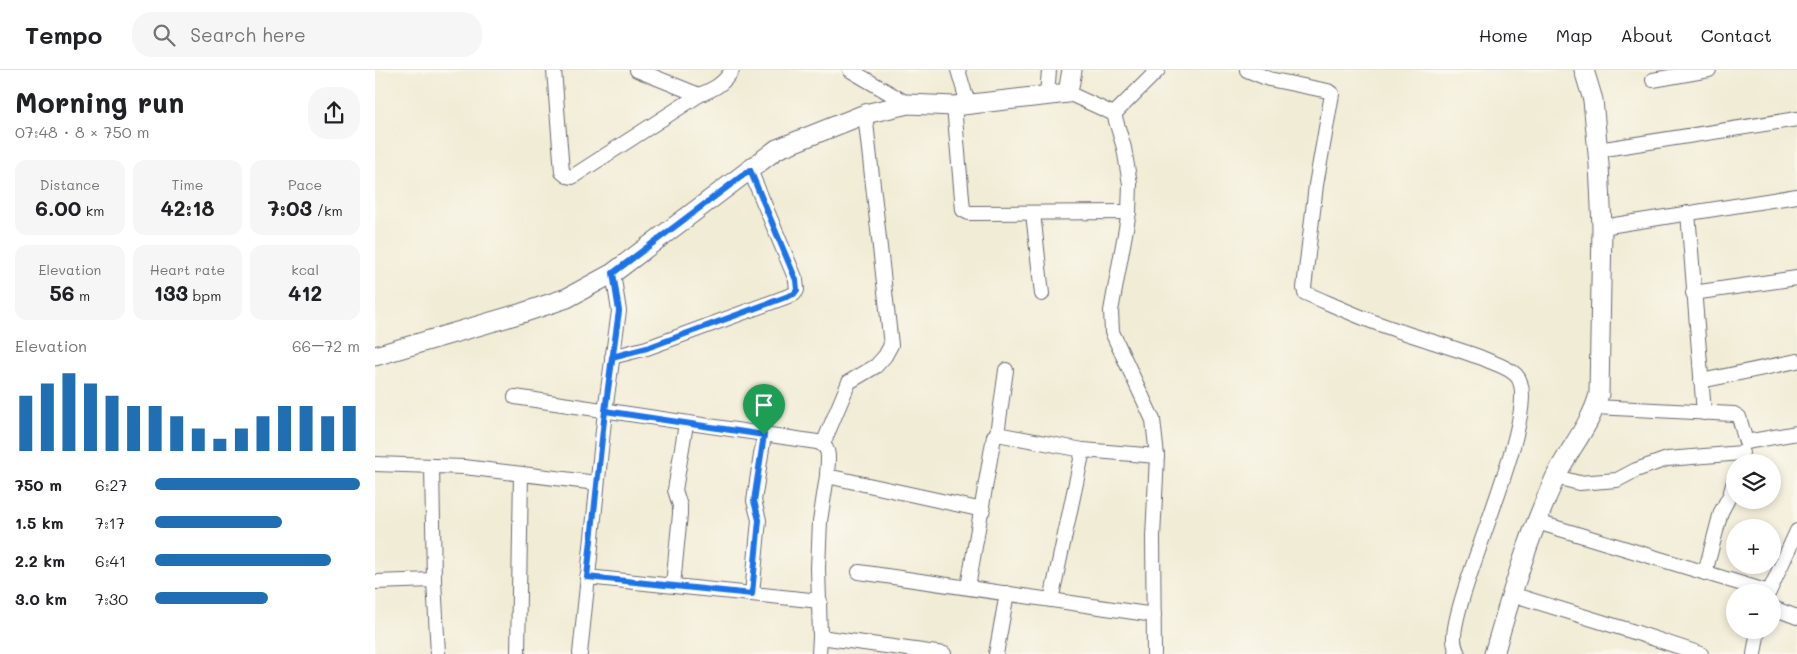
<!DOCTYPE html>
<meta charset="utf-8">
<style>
body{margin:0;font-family:Mali,sans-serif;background:#f6f6f6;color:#202124;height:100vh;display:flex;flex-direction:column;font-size:19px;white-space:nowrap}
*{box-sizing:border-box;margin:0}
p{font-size:16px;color:#757577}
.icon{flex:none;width:28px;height:28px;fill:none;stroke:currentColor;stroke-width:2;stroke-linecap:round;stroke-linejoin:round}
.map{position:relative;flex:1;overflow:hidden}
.drawer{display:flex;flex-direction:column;background:#fff;width:375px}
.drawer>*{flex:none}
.controls{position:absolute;left:1351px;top:384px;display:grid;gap:10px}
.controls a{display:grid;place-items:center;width:55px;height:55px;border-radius:50%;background:#fff;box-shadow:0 2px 8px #0003;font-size:25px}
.pin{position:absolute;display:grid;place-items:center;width:42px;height:42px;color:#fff;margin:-51px -21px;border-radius:50% 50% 50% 0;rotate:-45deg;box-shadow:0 0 5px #0007}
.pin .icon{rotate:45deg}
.round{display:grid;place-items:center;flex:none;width:52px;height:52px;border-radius:20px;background:#f6f6f6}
.headline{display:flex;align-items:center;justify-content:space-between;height:85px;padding:0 15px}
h1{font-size:28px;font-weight:800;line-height:38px}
.figures{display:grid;grid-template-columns:repeat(3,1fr);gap:8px;height:85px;padding:5px 15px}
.figures div{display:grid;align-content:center;border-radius:12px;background:#f6f6f6;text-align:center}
.figures b{font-size:21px;font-weight:800}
.figures small{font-size:14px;font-weight:400}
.figures p{font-size:14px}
.chart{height:140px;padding:10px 15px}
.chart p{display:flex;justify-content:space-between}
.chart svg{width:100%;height:90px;margin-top:5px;stroke:#1f6fb2;stroke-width:6}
ul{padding:0 15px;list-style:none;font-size:16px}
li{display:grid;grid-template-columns:80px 60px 1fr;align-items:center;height:38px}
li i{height:12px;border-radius:6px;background:#1f6fb2}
header{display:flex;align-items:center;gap:30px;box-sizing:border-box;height:70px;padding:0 25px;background:#fff;border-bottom:1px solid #e0e0e0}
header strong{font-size:24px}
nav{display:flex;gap:28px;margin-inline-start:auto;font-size:18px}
.search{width:350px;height:45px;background:#f6f6f6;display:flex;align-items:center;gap:12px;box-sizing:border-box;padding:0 18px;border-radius:20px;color:#757577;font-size:19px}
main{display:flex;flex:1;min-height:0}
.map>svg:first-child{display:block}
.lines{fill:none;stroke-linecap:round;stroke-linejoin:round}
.street-casing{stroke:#6a6971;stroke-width:16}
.secondary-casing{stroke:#6a6971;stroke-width:21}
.street{stroke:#fff;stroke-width:14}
.secondary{stroke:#fff;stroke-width:19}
.route-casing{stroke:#fff;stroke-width:10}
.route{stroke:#1a73e8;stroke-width:6}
</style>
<header>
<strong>Tempo</strong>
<div class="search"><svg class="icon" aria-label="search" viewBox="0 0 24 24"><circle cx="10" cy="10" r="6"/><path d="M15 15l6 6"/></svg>Search here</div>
<nav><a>Home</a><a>Map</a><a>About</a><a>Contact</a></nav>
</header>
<main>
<section class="drawer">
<div class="headline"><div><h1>Morning run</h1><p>07:48 · 8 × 750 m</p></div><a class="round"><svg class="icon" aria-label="share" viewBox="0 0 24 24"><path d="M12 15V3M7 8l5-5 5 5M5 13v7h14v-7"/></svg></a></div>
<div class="figures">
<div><p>Distance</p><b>6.00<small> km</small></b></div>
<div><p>Time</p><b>42:18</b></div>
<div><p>Pace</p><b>7:03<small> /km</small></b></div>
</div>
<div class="figures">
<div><p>Elevation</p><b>56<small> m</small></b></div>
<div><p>Heart rate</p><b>133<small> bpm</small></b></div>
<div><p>kcal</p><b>412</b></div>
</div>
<div class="chart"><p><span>Elevation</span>66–72 m</p>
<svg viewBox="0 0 160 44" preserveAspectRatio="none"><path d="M5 44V17M15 44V11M25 44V6M35 44V11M45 44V17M55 44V22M65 44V22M75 44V27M85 44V33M95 44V38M105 44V33M115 44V27M125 44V22M135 44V22M145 44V27M155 44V22"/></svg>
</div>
<ul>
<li><b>750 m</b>6:27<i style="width:100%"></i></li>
<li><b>1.5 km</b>7:17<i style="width:62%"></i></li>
<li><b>2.2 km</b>6:41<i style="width:86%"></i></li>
<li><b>3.0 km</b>7:30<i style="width:55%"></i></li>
</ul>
</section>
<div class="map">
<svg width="1422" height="584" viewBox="0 0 1422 584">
<rect width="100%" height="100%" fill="#fbf7ec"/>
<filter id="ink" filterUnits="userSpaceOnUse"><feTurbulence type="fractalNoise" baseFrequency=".02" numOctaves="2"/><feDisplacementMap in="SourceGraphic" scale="10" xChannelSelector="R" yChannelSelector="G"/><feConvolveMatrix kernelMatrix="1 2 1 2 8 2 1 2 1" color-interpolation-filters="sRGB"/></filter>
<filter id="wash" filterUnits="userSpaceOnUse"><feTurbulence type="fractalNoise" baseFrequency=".0096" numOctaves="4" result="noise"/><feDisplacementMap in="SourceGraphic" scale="20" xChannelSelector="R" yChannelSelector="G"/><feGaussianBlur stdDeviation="1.12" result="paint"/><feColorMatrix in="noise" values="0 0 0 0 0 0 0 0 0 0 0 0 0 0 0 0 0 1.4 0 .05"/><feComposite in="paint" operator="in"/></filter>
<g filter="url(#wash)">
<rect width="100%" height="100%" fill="#f1ecd5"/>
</g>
<g filter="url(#ink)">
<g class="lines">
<g class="street-casing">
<g id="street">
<path d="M179,0l8,102 5,4 5,1 127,-82c15,-6 25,-11 33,-25"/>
<path d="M262,0l62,25"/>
<path d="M475,0l58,34"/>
<path d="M583,0l10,34"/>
<path d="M872,0l22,9 59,12 4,3 -16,91 -12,103 1,5c26,11 51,23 77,32 33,12 67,21 100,33 11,5 26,9 34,17 30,30 -63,216 -62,264 0,5 2,11 4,15"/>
<path d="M1278,10l56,-10"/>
<path d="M693,23l46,21 10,34 6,36 -1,28 -18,99 1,21 41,88 4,36 -4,81 1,117"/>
<path d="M672,25l2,-25"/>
<path d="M579,36l9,104 6,3 160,-1"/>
<path d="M739,44l44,-44"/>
<path d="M1223,80l199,-31"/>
<path d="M658,143l9,81"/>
<path d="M1313,143l16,200"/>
<path d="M1227,157l195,-31"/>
<path d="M1318,223l104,-15"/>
<path d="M237,287l35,-9 147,-54 3,-4 -1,-10 -46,-110"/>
<path d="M1326,311l96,-20"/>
<path d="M140,327l302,45c16,5 10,20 10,34l156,34"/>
<path d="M1220,337l139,7 5,3 7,25 51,-9"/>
<path d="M622,364l9,-64"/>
<path d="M448,374l26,-62 27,-16 9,-10 6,-11 -26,-231"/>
<path d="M708,380l74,6"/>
<path d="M0,394l89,3 133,16"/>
<path d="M57,396l2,114 4,74"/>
<path d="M1181,407l23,6 38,-3 19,-10 31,-11 75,-6"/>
<path d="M1162,452l232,70"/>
<path d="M484,502l295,43"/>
<path d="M1330,503l16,-61 9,-17 5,-17"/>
<path d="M212,507l233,24"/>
<path d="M0,512l59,-2"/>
<path d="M298,515l7,-71v-8l-5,-16 11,-66"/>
<path d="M593,517l26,-151 3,-2 86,16 -32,150"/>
<path d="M1394,522l28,-61"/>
<path d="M377,524l7,-74 -5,-19 10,-66"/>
<path d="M1136,524l117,36 73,24"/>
<path d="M1398,538l24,9"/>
<path d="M445,567l-2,-69 2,-47 7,-45"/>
<path d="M143,583l3,-179"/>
<path d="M205,584l25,-243 14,-100 -6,-38"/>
<path d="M444,584l1,-17 124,17"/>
<path d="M621,584l11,-61"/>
<path d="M1379,584l4,-24"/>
</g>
</g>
<g class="secondary-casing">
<g id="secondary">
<path d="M0,286l147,-43 45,-15 46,-25 164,-124 88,-35 43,-10 46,2 114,-13 4,-23"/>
<path d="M1119,584c17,-59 35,-119 61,-176 13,-28 36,-53 44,-84l3,-167 -3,-63 -6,-64 -9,-30"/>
</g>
</g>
<use href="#street" class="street"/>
<use href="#secondary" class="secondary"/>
</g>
</g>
<g class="lines" filter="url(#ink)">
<g class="route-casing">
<path id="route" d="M389,365l-159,-24 7,-54 35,-9 147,-54 3,-4 -1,-10 -46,-110 -137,103 6,38 -14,100 -18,166 165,17 7,-74 -5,-19 10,-66"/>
</g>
<use href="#route" class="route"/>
</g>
</svg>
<div class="controls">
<a><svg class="icon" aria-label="layers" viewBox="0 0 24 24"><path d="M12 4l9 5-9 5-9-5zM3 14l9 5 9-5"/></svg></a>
<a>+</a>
<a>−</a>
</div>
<div class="pin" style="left:389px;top:365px;background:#1e9e55"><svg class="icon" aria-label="arrive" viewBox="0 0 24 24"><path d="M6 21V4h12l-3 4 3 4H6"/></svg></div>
</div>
</main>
